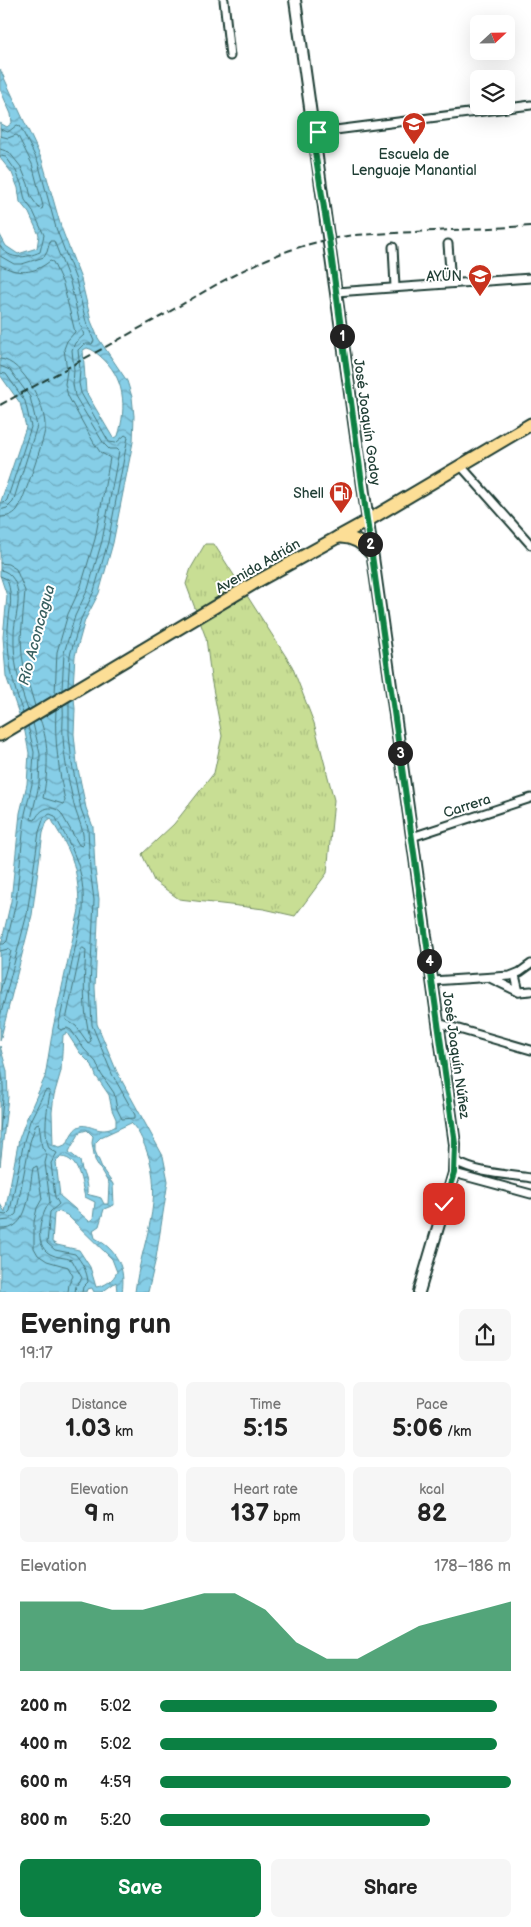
<!DOCTYPE html>
<meta charset="utf-8">
<style>
body{margin:0;font-family:"Balsamiq Sans",sans-serif;background:#f6f6f6;color:#222;height:100vh;display:flex;flex-direction:column;font-size:19px;white-space:nowrap}
*{box-sizing:border-box;margin:0}
p{font-size:16px;color:#767676}
.icon{flex:none;width:28px;height:28px;fill:none;stroke:currentColor;stroke-width:2;stroke-linecap:round;stroke-linejoin:round}
.map{position:relative;height:1292px;overflow:hidden}
.details{display:flex;flex-direction:column;background:#fff;flex:1}
.details>*{flex:none}
.needle{width:32px;rotate:68deg}
.controls{position:absolute;left:470px;top:15px;display:grid;gap:10px}
.controls a{display:grid;place-items:center;width:45px;height:45px;border-radius:8px;background:#fff;box-shadow:0 5px 20px #0002;font-size:25px}
.pin{position:absolute;display:grid;place-items:center;width:42px;height:42px;color:#fff;margin:-21px;border-radius:10px;box-shadow:0 2px 8px #0006}
.km{position:absolute;width:25px;height:25px;margin:-12px;border-radius:50%;background:#222;color:#fff;font-size:14px;line-height:25px;text-align:center}
.round{display:grid;place-items:center;flex:none;width:52px;height:52px;border-radius:8px;background:#f6f6f6}
.headline{display:flex;align-items:center;justify-content:space-between;height:85px;padding:0 20px}
h1{font-size:28px;font-weight:700;line-height:38px}
.figures{display:grid;grid-template-columns:repeat(3,1fr);gap:8px;height:85px;padding:5px 20px}
.figures div{display:grid;align-content:center;border-radius:8px;background:#f6f6f6;text-align:center}
.figures b{font-size:25px;font-weight:700}
.figures small{font-size:14px;font-weight:400}
.figures p{font-size:14px}
.chart{height:140px;padding:10px 20px}
.chart p{display:flex;justify-content:space-between}
.chart svg{width:100%;height:90px;margin-top:5px;fill:#0b8043;opacity:.7}
.action{display:flex;gap:10px;margin-top:auto;padding:10px 20px}
.action a{flex:1;height:58px;border-radius:8px;background:#0b8043;color:#fff;font-size:20px;font-weight:700;line-height:58px;text-align:center}
.action a+a{background:#f6f6f6;color:#222}
ul{padding:0 20px;list-style:none;font-size:16px}
li{display:grid;grid-template-columns:80px 60px 1fr;align-items:center;height:38px}
li i{height:12px;border-radius:6px;background:#0b8043}
.map>svg:first-child{display:block}
.grass{fill:url(#grass-tufts);stroke:#748e64}
.water{fill:url(#water-waves);stroke:#5d949f;fill-rule:evenodd}
.lines{fill:none;stroke-linecap:round;stroke-linejoin:round}
.shore{stroke:#48777c;stroke-width:1}
.street-casing{stroke:#1f3d34;stroke-width:11}
.secondary-casing{stroke:#1f3d34;stroke-width:14}
.primary-casing{stroke:#1f3d34;stroke-width:15}
.street{stroke:#fff;stroke-width:7}
.secondary{stroke:#fff;stroke-width:10}
.primary{stroke:#fcde96;stroke-width:11}
.rail{stroke:#1f3d34;stroke-width:2;stroke-dasharray:8 4;stroke-linecap:butt}
.route-casing{stroke:#fff;stroke-width:10}
.route{stroke:#0b8043;stroke-width:6}
.labels{text-anchor:middle;dominant-baseline:central;stroke-width:4;stroke-linejoin:round;paint-order:stroke}
.poi-label{font-size:14px;fill:#1f3d34;stroke:#fff;text-anchor:end}
.street-label{font-size:14px;fill:#1f3d34;stroke:#fff}
.water-label{font-size:15px;font-style:italic;fill:#396161;stroke:#fff}
</style>
<div class="map">
<svg width="531" height="1292" viewBox="0 0 531 1292">
<defs>
<pattern id="grass-tufts" width="24" height="20" patternUnits="userSpaceOnUse" patternTransform="scale(1.25)"><rect width="24" height="20" fill="#c8de94"/><path d="M3 7l-1-3M5 7V3M7 7l1-3M15 17l-1-3M17 17v-4M19 17l1-3" fill="none" stroke="#abbf80"/></pattern>
<pattern id="water-waves" width="16" height="10" patternUnits="userSpaceOnUse" patternTransform="scale(1.25)"><rect width="16" height="10" fill="#86cee7"/><path d="M0 5q4-4 8 0t8 0" fill="none" stroke="#6da8bc"/></pattern>
</defs>
<rect width="100%" height="100%" fill="#fff"/>
<filter id="ink" filterUnits="userSpaceOnUse"><feTurbulence type="fractalNoise" baseFrequency=".02" numOctaves="2"/><feDisplacementMap in="SourceGraphic" scale="10" xChannelSelector="R" yChannelSelector="G"/><feConvolveMatrix kernelMatrix="1 2 1 2 8 2 1 2 1" color-interpolation-filters="sRGB"/></filter>
<g filter="url(#ink)">
<path class="grass" d="M205,544h9l78,122 22,57 20,77 -7,73 -32,43 -31,-7 -85,-10 -25,-18 -12,-27 32,-30 40,-51 8,-37 -11,-58 -5,-40 -20,-54 5,-16z"/>
<g class="water">
<path d="M0,69l42,91 19,67 20,52 10,42 7,17 29,43 5,16 2,19 -1,26 -20,101 -14,50 -14,27 -10,36 -2,31 2,22 -1,25 3,30 9,44 7,19 2,42 4,30 -4,88 2,37 20,48 46,84 5,25 -12,77 -8,34h-13c6,-50 31,-91 11,-143 -4,-10 -7,-18 -15,-26l-30,14 -6,6v8l8,19 10,14 1,21 -10,4 -5,17 -6,4 2,8c22,12 31,30 27,54h-5l-1,-10 -14,10h-8l-2,-4 -5,1 -1,3h-86v-88l5,8 14,-73 7,-19 19,-43 8,-49 26,-118c0,-21 -2,-42 -11,-61 -5,-11 -12,-20 -17,-31l-4,3 -4,12 -11,82 -32,126v-92l11,-48 9,-88 7,-29 2,-31 -4,-21 -19,-56 -3,-39 4,-41 -7,-21v-71l26,-77 -6,-24 -20,-28v-140l6,11 12,8 19,-6 2,-13 -10,-22 -9,-11 -2,-14 -6,-15 -12,-15v-35l7,4 5,-4 -1,-9 -11,-25zM87,348c6,1 9,5 13,8 25,21 27,51 18,80l-5,2 -27,-46 -3,-42zM67,1033l13,20 12,12 4,11 13,19 3,15 4,9v7c-23,15 -34,-20 -49,18l-7,3 -7,-2 -1,-33 2,-17 7,-24 2,-36zM87,1130l6,6 -1,7 3,17 14,24 -1,20h-4l-3,-6c-5,-2 -9,-2 -14,-4 1,-14 -5,-20 -7,-33l-11,-9c3,-8 8,-13 11,-20zM61,1157c19,1 20,26 24,40l10,5 -2,17 -4,2 -29,-25 -4,-34zM58,1211l9,4 45,44 5,13c-4,8 -11,14 -21,15l-6,-20 -11,-17 -22,-5 -5,-3 2,-28z"/>
<path d="M0,1046l7,25 1,26 -8,69z"/>
</g>
<g class="lines">
<g class="shore">
<path d="M0,129l8,3 9,-7 3,1 18,36 18,66 20,52 10,42 8,19 -2,3h-8l-6,6 2,20 -1,13 2,10 28,49 7,1 9,-8 3,2 -20,105 -14,49 -13,28 -11,36 -2,31"/>
<path d="M0,136l8,2 8,-3 2,1 14,28 11,42 -1,3 -3,-1 -8,-11 -3,-13 -7,-17 -12,-15 -9,-3"/>
<path d="M0,156l6,1 10,14 6,15 3,14 8,11 11,24 -4,17c-14,6 -30,9 -40,-6"/>
<path d="M0,256l14,8h8l22,-7 3,-5 3,-11h4l16,41 10,42 4,11 -9,8 -3,7 2,20 -1,14 2,12 29,48 5,5h8l2,2 -17,90 -14,48 -13,27 -11,37 -2,37"/>
<path d="M0,265c18,10 34,9 50,-4l3,1 10,22 12,48 -8,9 -3,8 3,21 -2,14 3,12 26,47 6,9 10,6 -15,81 -14,47 -13,28 -11,38 -2,42"/>
<path d="M0,359c23,1 47,49 45,70 -1,11 -22,73 -28,81 -4,5 -10,7 -17,7"/>
<path d="M0,366l10,4 20,27 7,29 -24,76 -6,6 -7,2"/>
<path d="M0,373l6,1 19,27 6,26 -24,73 -3,3h-4"/>
<path d="M0,563l8,1 8,5 9,22 -4,46 1,18 3,17 10,34"/>
<path d="M0,570c12,1 18,15 18,26 1,12 -4,26 -4,38 -1,26 5,52 14,76"/>
<path d="M0,576l7,3c8,24 0,35 1,58 0,26 6,52 15,76"/>
<path d="M40,719c10,26 8,53 3,79l20,6 2,-3c-6,-31 -11,-60 -9,-92"/>
<path d="M33,723l7,31 -1,31 -8,34 4,1c5,-11 16,-17 26,-7l18,32 3,1c5,-12 -5,-28 -8,-41 -5,-23 -10,-45 -11,-69 -1,-10 1,-20 0,-31"/>
<path d="M0,944h4l3,-3 9,-39 9,-88 7,-30 2,-32 -6,-26"/>
<path d="M83,948l3,2c-2,31 -4,61 5,91l-3,2 -12,-17 -10,-6 15,-70z"/>
<path d="M0,951l8,-2 3,2 -11,41"/>
<path d="M0,1017l27,-103 12,-82 5,-15 6,-3 5,2c19,37 30,52 28,95l-25,117 3,2 6,-2 4,2 13,19 12,13 5,12 13,19 3,16 5,10 13,-1v-3l-23,-41 -20,-49 -2,-38 4,-87 -4,-31 -2,-41 -7,-19 -9,-45 -3,-30v-32"/>
<path d="M0,1064c6,22 2,45 0,67"/>
<path d="M0,1214l6,1 4,-4 14,-70 6,-20 15,-30 3,-1 2,3c-3,16 -7,39 -1,55l8,5 -6,10 4,34 4,7 -9,8 -3,31 8,7 20,4c7,8 12,17 13,28l-5,5 -1,5"/>
<path d="M0,1221l9,-1 7,-6 14,-72 6,-18 3,-1 3,24 5,8 -2,8 5,39c-9,12 -18,42 0,52 7,4 15,3 22,6l10,18 -6,8 -1,6"/>
<path d="M0,1229c30,3 29,-41 33,-61l4,-2 5,33 -5,9 -3,14v26l4,7 9,6 21,6 5,9 -4,8 -1,8"/>
</g>
<g class="street-casing">
<g id="street">
<path d="M224,0l6,56"/>
<path d="M312,133l219,-28"/>
<path d="M448,244l3,39"/>
<path d="M393,247l2,40"/>
<path d="M336,292l195,-14"/>
<path d="M461,466l70,79"/>
<path d="M412,837l119,-39"/>
<path d="M515,975l4,17"/>
<path d="M490,978l29,14 12,-1"/>
<path d="M432,981l78,-5 10,-4 11,-8"/>
<path d="M438,1023l93,27"/>
<path d="M455,1161c24,13 50,13 76,17"/>
<path d="M454,1173l77,21"/>
</g>
</g>
<g class="secondary-casing">
<path id="secondary" d="M295,0l160,1144 -1,29 -35,119"/>
</g>
<g class="primary-casing">
<g id="primary">
<path d="M338,537c14,-1 24,5 33,16"/>
<path d="M0,735l258,-154 109,-60 164,-97"/>
</g>
</g>
<use href="#street" class="street"/>
<use href="#secondary" class="secondary"/>
<use href="#primary" class="primary"/>
<path class="rail" d="M0,405c53,-29 107,-59 160,-88 67,-38 116,-72 195,-82l176,-9"/>
</g>
</g>
<g class="lines" filter="url(#ink)">
<g class="route-casing">
<path id="route" d="M318,132l-6,1 17,106 37,274 89,631 -1,29 -10,31"/>
</g>
<use href="#route" class="route"/>
</g>
<defs>
<g id="school-pin" transform="scale(1.25)"><path d="M0 17L-7.5 6A9.5 9.5 0 1 1 7.5 6Z" fill="#c8321e" stroke="#fff"/><path d="M0-5L7-2L0 1L-7-2ZM-4 1L0 2.5L4 1V4Q0 6-4 4Z" fill="#fff"/></g>
<g id="fuel-pin" transform="scale(1.25)"><path d="M0 17L-7.5 6A9.5 9.5 0 1 1 7.5 6Z" fill="#c8321e" stroke="#fff"/><path d="M-5.5-6h7V0h2V4h1.3V-2.5L3-4.5l.8-.8L6-3V5H2.5V1h-1V6h-7ZM-4.2-4.7v3.2H.2V-4.7Z" fill="#fff"/></g>
</defs>
<g fill-rule="evenodd">
<use href="#school-pin" x="414" y="124"/>
<use href="#school-pin" x="480" y="276"/>
<use href="#fuel-pin" x="341" y="493"/>
</g>
<g class="labels">
<g class="poi-label">
<text x="414" y="154" text-anchor="middle">Escuela de<tspan x="414" dy="16">Lenguaje Manantial</tspan></text>
<text x="462" y="276">AYÜN</text>
<text x="324" y="493">Shell</text>
</g>
<g class="street-label">
<text transform="translate(367 422) rotate(82)">José Joaquín Godoy</text>
<text transform="translate(258 566) rotate(-30)">Avenida Adrián</text>
<text transform="translate(467 806) rotate(-18)">Carrera</text>
<text transform="translate(456 1055) rotate(82)">José Joaquín Núñez</text>
</g>
<g class="water-label">
<text transform="translate(37 635) rotate(-75)">Río Aconcagua</text>
</g>
</g>
</svg>
<div class="controls">
<a><svg class="needle" viewBox="-14 -14 28 28"><path d="M0-13l5 13h-10z" fill="#e53935"/><path d="M0 13l5-13h-10z" fill="#767676"/></svg></a>
<a><svg class="icon" aria-label="layers" viewBox="0 0 24 24"><path d="M12 4l9 5-9 5-9-5zM3 14l9 5 9-5"/></svg></a>
</div>
<div class="pin" style="left:318px;top:132px;background:#1e9e55"><svg class="icon" aria-label="arrive" viewBox="0 0 24 24"><path d="M6 21V4h12l-3 4 3 4H6"/></svg></div>
<div class="pin" style="left:444px;top:1204px;background:#d93025"><svg class="icon" aria-label="check" viewBox="0 0 24 24"><path d="M5 12l5 5 9-10"/></svg></div>
<b class="km" style="left:342px;top:336px">1</b>
<b class="km" style="left:370px;top:544px">2</b>
<b class="km" style="left:400px;top:753px">3</b>
<b class="km" style="left:429px;top:961px">4</b>
</div>
<section class="details">
<div class="headline"><div><h1>Evening run</h1><p>19:17</p></div><a class="round"><svg class="icon" aria-label="share" viewBox="0 0 24 24"><path d="M12 15V3M7 8l5-5 5 5M5 13v7h14v-7"/></svg></a></div>
<div class="figures">
<div><p>Distance</p><b>1.03<small> km</small></b></div>
<div><p>Time</p><b>5:15</b></div>
<div><p>Pace</p><b>5:06<small> /km</small></b></div>
</div>
<div class="figures">
<div><p>Elevation</p><b>9<small> m</small></b></div>
<div><p>Heart rate</p><b>137<small> bpm</small></b></div>
<div><p>kcal</p><b>82</b></div>
</div>
<div class="chart"><p><span>Elevation</span>178–186 m</p>
<svg viewBox="0 0 160 44" preserveAspectRatio="none"><path d="M0 44V10L10 10L20 10L30 14L40 14L50 10L60 6L70 6L80 14L90 30L100 38L110 38L120 30L130 22L140 18L150 14L160 10V44z"/></svg>
</div>
<ul>
<li><b>200 m</b>5:02<i style="width:96%"></i></li>
<li><b>400 m</b>5:02<i style="width:96%"></i></li>
<li><b>600 m</b>4:59<i style="width:100%"></i></li>
<li><b>800 m</b>5:20<i style="width:77%"></i></li>
</ul>
<div class="action"><a>Save</a><a>Share</a></div>
</section>
